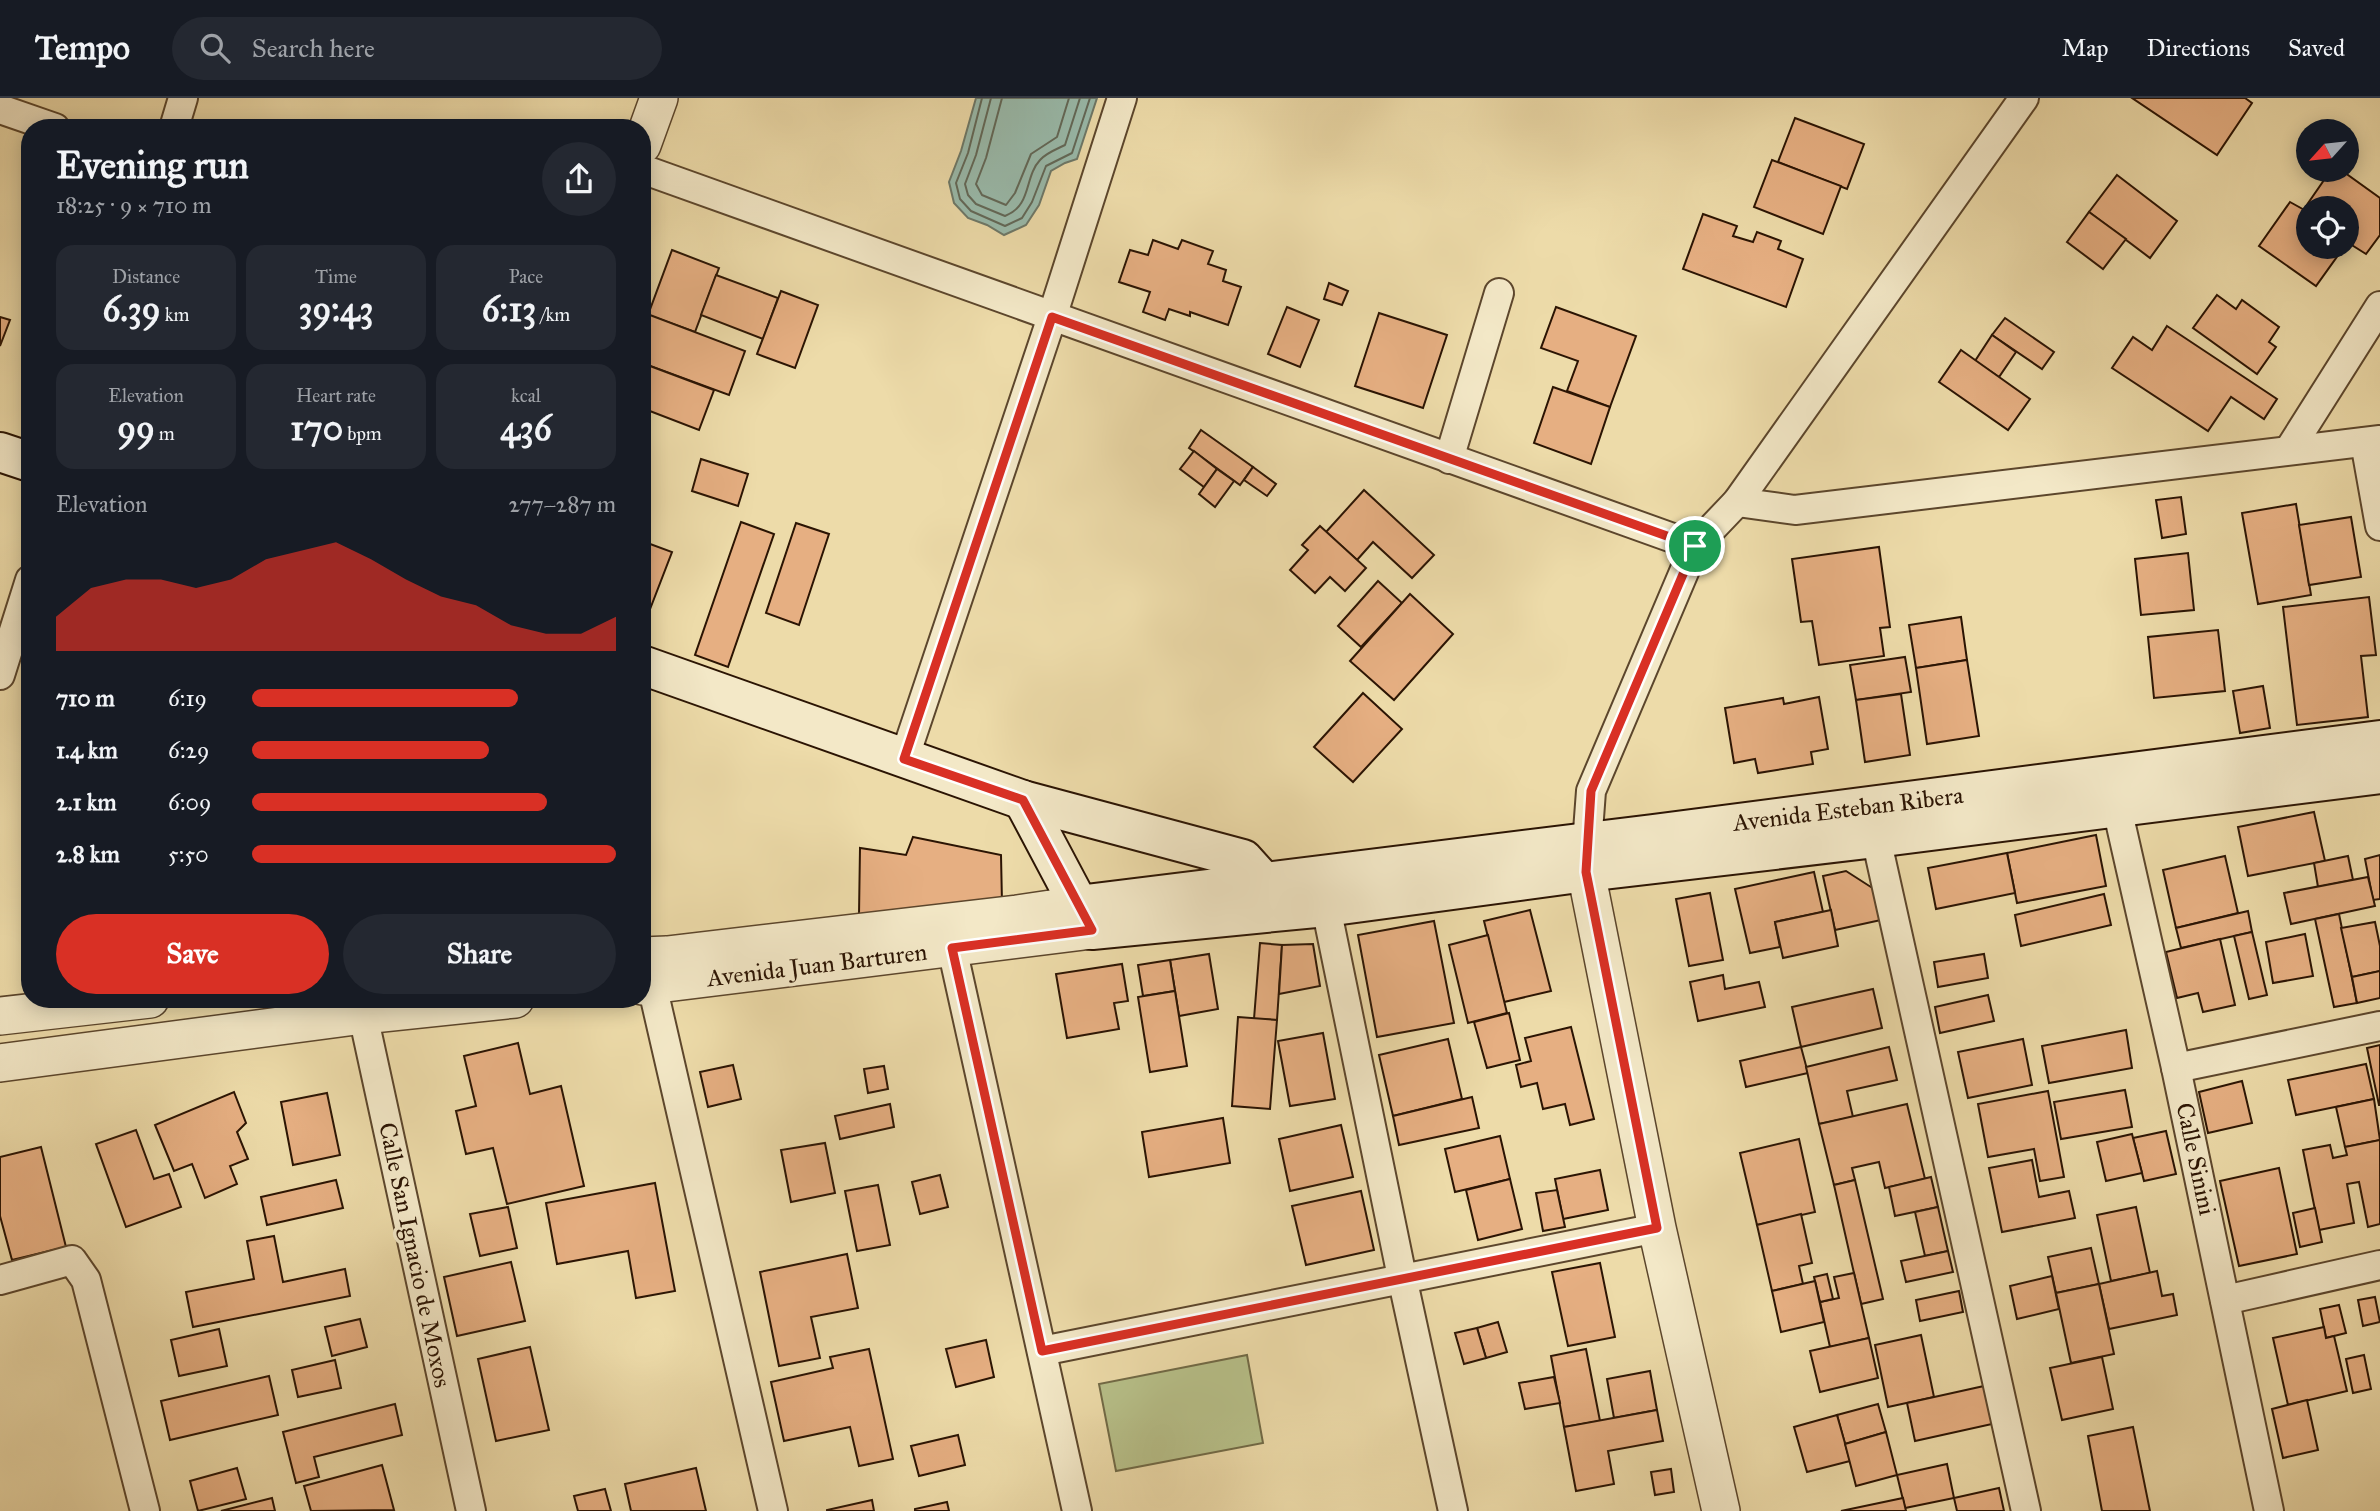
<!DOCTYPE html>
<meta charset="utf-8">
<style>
body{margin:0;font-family:"IM FELL Great Primer",serif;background:#242831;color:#f1f3f6;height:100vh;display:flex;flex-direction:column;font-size:26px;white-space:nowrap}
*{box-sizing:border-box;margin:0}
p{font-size:23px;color:#9ea1a6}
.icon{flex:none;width:38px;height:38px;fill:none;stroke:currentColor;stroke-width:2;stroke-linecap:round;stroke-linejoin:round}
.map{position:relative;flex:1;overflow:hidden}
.sheet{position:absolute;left:21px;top:21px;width:630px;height:889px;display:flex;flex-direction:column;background:#171b24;border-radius:28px;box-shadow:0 4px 18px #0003}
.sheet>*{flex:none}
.needle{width:46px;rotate:243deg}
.controls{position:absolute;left:2296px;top:21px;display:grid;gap:14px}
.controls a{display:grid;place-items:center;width:63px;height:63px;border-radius:50%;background:#171b24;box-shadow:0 4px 18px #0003;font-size:35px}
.pin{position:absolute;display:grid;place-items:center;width:60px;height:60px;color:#fff;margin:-30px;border:4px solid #fff;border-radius:50%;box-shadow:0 2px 7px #0007}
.round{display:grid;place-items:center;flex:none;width:74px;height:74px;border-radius:37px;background:#242831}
.summary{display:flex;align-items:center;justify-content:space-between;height:119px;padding:0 35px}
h1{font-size:38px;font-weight:700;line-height:52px}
.metrics{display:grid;grid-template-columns:repeat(3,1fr);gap:10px;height:119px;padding:7px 35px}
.metrics div{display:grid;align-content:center;border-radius:18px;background:#242831;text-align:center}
.metrics b{font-size:35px;font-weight:700}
.metrics small{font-size:19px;font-weight:400}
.metrics p{font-size:19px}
.chart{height:196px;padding:14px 35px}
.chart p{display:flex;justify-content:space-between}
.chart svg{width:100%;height:126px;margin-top:7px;fill:#d93025;opacity:.7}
.action{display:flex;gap:14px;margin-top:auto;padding:14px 35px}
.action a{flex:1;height:80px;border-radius:42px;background:#d93025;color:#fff;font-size:28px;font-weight:700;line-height:80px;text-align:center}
.action a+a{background:#242831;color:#f1f3f6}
ul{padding:0 35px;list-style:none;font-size:23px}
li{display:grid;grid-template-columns:112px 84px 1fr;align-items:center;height:52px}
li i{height:18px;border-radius:9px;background:#d93025}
header{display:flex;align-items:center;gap:42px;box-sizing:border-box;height:98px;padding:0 35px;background:#171b24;border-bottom:2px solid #363941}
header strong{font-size:33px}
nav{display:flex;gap:38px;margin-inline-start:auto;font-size:24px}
.search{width:490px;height:63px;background:#242831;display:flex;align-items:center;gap:18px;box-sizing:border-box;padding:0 24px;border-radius:38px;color:#9ea1a6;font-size:26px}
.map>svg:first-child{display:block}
.green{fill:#b7c089;stroke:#716a46;stroke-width:2}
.water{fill:#99bbac;stroke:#6d7868;stroke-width:2}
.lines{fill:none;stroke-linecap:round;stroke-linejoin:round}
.shore{stroke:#626858;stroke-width:2}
.building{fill:#e6af82;stroke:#2b1403;stroke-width:2}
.minor-casing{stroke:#5c462c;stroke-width:32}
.tertiary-casing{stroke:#5c462c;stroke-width:40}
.secondary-casing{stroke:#2b1403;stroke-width:42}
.minor{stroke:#f3e8c7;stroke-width:28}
.tertiary{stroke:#f3e8c7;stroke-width:37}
.secondary{stroke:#f3e8c7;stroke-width:38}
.route-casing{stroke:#fff;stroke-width:14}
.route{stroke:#d93025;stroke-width:9}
.labels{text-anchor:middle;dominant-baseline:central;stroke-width:7;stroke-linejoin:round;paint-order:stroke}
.street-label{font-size:24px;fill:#2b1403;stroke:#f3e8c7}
</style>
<header>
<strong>Tempo</strong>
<div class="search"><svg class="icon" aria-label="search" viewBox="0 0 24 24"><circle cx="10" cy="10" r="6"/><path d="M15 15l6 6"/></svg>Search here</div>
<nav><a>Map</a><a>Directions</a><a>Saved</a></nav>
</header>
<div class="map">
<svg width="2380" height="1413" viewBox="0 0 2380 1413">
<rect width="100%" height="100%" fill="#eddba9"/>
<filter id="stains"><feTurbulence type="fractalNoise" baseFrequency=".00286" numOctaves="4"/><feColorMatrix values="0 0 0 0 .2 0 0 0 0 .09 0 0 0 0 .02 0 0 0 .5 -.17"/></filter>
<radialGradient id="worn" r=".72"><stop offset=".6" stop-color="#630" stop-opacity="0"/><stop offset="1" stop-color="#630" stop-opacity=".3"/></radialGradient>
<path class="green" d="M1247,1257l16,88 -147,28 -17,-87z"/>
<path class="water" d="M976,0h121l-20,61 -12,4 -14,8 -12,34 -13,20 -22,10 -17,-10 -19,-7 -14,-15 -5,-21 12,-31z"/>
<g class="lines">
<g class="shore">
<path d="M982,0l-14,55 -12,30 4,16 11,12 34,15 17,-8 10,-16 14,-36 26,-13 18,-55"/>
<path d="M991,0l-15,57 -11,29 3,11 8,9 29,12c27,-10 19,-39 35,-56 6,-7 17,-11 25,-15l15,-47"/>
<path d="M1002,0l-16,60 -10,26 6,11 24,10 9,-12 16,-39 26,-17 12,-39"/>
</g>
</g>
<g class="building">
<path d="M2132,0h113l7,5 -35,52z"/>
<path d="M1795,20l69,26 -17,45 -69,-27z"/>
<path d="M1772,62l69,26 -18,48 -69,-27z"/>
<path d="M2331,72h10l39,28v37l-14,19 -19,-12v-34h-39v4l-4,-3z"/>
<path d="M2117,77l60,46 -27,37 -61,-46z"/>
<path d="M2290,104l18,10v35h36l-28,39 -57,-40z"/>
<path d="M2089,114l37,27 -23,30 -36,-27z"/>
<path d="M1703,116l34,12 -4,10 20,6 4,-10 24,9 -3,8 25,10 -17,48 -103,-38z"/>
<path d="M1153,142l25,9 4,-9 31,11 -5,13 18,6 -3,11 18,6 -13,38 -38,-13v4l-21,-7 -4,11 -22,-8 7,-20 -31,-10 11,-32 18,5z"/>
<path d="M672,152l47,18 -24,64 -47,-17z"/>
<path d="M716,177l62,23 -15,41 -62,-24z"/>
<path d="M1329,185l19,8 -6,14 -18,-6z"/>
<path d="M781,193l37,14 -23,63 -38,-14z"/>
<path d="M2217,197l19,14 6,-9 37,27 -10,15 7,5 -19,27 -64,-46z"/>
<path d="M1287,209l32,13 -19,47 -32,-13z"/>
<path d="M1556,209l80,29 -26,71 -43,-16 11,-30 -37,-13z"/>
<path d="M642,214l103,39 -16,44 -87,-32z"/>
<path d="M1379,215l68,22 -24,73 -68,-22z"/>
<path d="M0,219l10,3 -10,26z"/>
<path d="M2005,220l49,34 -12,17 -50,-34z"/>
<path d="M2167,228l110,73 -13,20 -33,-22 -23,34 -96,-63 21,-31 19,13z"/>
<path d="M1992,237l24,17 -17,25 -24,-16z"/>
<path d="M1961,252l69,49 -22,31 -69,-48z"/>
<path d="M642,265l72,27 -15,40 -57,-22z"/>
<path d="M1553,289l57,20 -19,57 -57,-21z"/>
<path d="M1201,332l52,37 -13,18 -51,-37z"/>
<path d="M1194,353l23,18 -13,18 -24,-18z"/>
<path d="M701,361l47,15 -10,32 -46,-15z"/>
<path d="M1253,369l23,17 -9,12 -23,-16z"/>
<path d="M1217,371l17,12 -19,26 -16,-13z"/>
<path d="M1364,392l70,65 -22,23 -39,-36 -16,18 -31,-28z"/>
<path d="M2181,399l5,37 -24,4 -6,-38z"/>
<path d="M2296,406l15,91 -53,9 -16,-91z"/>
<path d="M2351,419l10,60 -52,8 -10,-60z"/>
<path d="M741,424l33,12 -46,133 -33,-12z"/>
<path d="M796,425l33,11 -30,91 -33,-12z"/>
<path d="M1320,428l46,42 -21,23 -15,-14 -15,16 -25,-23 18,-20 -6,-5z"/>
<path d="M642,443l30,11 -30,78z"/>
<path d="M1879,449l11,80 -10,1 4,28 -65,9 -7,-44 -11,1 -9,-63z"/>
<path d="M2188,455l6,57 -53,5 -6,-56z"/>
<path d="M1378,483l24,22 -41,44 -23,-21z"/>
<path d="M1410,496l43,40 -59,66 -44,-39z"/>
<path d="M2369,499l7,58 -15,1 7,61 -71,8 -14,-118z"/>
<path d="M1961,519l6,43 -51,8 -7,-43z"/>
<path d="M2218,532l7,61 -71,7 -6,-61z"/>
<path d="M1905,559l6,35 -55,8 -6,-35z"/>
<path d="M1967,562l12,76 -52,8 -11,-76z"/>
<path d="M2263,588l7,42 -30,5 -7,-42z"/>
<path d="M1363,595l39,36 -49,53 -39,-35z"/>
<path d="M1901,596l9,61 -45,7 -9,-62z"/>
<path d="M1819,599l9,52 -17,3 2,12 -55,9 -3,-14 -21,4 -9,-55 58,-10 1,6z"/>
<path d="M2314,714l11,49 -77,15 -10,-49z"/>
<path d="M2096,737l10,51 -89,17 -10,-50z"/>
<path d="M913,739l88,18 1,48 -143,12 1,-67 46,7z"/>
<path d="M2007,755l8,40 -79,16 -8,-41z"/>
<path d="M2380,757v44l-7,1 -8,-41z"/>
<path d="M2225,758l13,57 -62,15 -13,-58z"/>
<path d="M2348,758l5,24 -35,7 -4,-24z"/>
<path d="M1846,773l28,18 7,31 -46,10 -12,-54z"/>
<path d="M1814,774l9,40 -48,10 5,25 -30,6 -15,-64z"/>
<path d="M2368,779l7,29 -84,18 -7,-31z"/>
<path d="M1710,795l13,67 -34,6 -13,-67z"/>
<path d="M2104,796l7,31 -90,21 -6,-31z"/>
<path d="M1530,812l21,81 -47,11 -20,-81z"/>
<path d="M1831,812l7,36 -55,12 -8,-36z"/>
<path d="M2248,813l4,21 -71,16 -5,-20z"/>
<path d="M2339,816l18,89 -23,4 -19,-88z"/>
<path d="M1434,823l20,102 -77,14 -19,-102z"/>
<path d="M2375,824l5,24v25l-28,6 -11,-49z"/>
<path d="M2252,834l15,63 -18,4 -15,-63z"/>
<path d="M2305,836l8,42 -40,7 -7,-41z"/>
<path d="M1488,837l19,78 -39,10 -19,-78z"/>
<path d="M2220,841l15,66 -32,7 -5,-19 -21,5 -11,-46z"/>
<path d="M1260,845l22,2 -5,75 -23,-1z"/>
<path d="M1313,846l7,42 -41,8 3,-49z"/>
<path d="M1209,856l9,55 -39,7 -9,-56z"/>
<path d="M1984,856l4,24 -50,9 -4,-25z"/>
<path d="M1170,862l5,31 -32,5 -5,-31z"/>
<path d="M1122,866l6,37 -14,2 5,26 -52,9 -11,-64z"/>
<path d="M2380,873v27l-23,5 -5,-26z"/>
<path d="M1723,877l2,14 34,-7 6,25 -67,14 -8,-39z"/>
<path d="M1873,891l9,39 -81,19 -9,-40z"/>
<path d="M1175,893l12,75 -37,6 -12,-75z"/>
<path d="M1988,897l6,26 -54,12 -5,-26z"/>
<path d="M1509,915l11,47 -33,8 -13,-46z"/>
<path d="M1238,919l39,3 -7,89 -38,-3z"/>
<path d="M1571,929l23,92 -24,6 -5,-21 -22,5 -6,-26 -16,4 -5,-22 15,-4 -6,-23z"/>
<path d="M2126,932l6,38 -83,15 -7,-37z"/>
<path d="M1323,935l12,66 -45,7 -12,-65z"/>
<path d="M1448,941l14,60 -69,17 -14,-61z"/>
<path d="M2023,941l9,46 -64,13 -10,-46z"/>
<path d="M518,945l12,51 31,-8 23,100 -77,18 -14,-56 -27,6 -10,-43 20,-5 -12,-50z"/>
<path d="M2380,947v60h-1l-12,-57z"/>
<path d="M1801,949l7,26 -62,14 -6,-26z"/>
<path d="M1889,949l8,33 -50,11 6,26 -34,7 -13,-57z"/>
<path d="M2366,966l8,35 -78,16 -8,-35z"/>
<path d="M733,967l8,34 -33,8 -8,-35z"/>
<path d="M884,968l4,23 -20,4 -4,-24z"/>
<path d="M2242,983l10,42 -44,10 -9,-41z"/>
<path d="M2125,992l7,37 -71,12 -7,-37z"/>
<path d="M2048,993l16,86 -24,4 -6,-32 -46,8 -10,-53z"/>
<path d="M234,994l12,31 -9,9 11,27 -18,7 7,18 -32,14 -13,-34 -18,7 -19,-46z"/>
<path d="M327,995l13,62 -47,10 -12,-63z"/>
<path d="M1472,999l7,31 -80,17 -6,-29z"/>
<path d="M2374,1001l6,41 -35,7 -9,-40z"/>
<path d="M890,1006l4,23 -54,12 -5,-23z"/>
<path d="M1907,1006l18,75 -40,9 -6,-26 -27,6 3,12 -21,5 -15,-61z"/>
<path d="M1223,1020l7,45 -81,14 -7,-45z"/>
<path d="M1341,1027l12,52 -63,14 -11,-52z"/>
<path d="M136,1032l18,49 15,-5 12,33 -55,20 -30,-83z"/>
<path d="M2166,1033l10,43 -32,7 -11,-43z"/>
<path d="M2132,1036l10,39 -36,8 -9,-39z"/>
<path d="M1500,1038l10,43 -55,13 -10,-43z"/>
<path d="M1799,1041l16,73 -58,13 -17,-72z"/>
<path d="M2380,1042v84l-12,3 -9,-45 -12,2 7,39 -35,7 -16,-80 27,-5 3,13 14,-3 -2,-8z"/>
<path d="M825,1045l10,50 -44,9 -10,-52z"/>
<path d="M41,1049l25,100 -54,13 -12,-44v-59z"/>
<path d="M2032,1062l7,37 30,-6 6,27 -73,14 -13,-64z"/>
<path d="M2279,1070l18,86 -58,12 -19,-85z"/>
<path d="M1600,1072l8,40 -45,9 -8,-40z"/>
<path d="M940,1077l8,32 -28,7 -8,-32z"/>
<path d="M1931,1079l7,30 -43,9 -6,-29z"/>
<path d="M1510,1081l12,50 -44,11 -12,-50z"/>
<path d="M336,1082l7,28 -76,17 -6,-28z"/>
<path d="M1855,1082l28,119 -22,5 -27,-119z"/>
<path d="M655,1085l20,108 -39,7 -8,-47 -71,13 -11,-61z"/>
<path d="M878,1087l12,60 -33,6 -12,-60z"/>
<path d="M1557,1092l8,37 -22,4 -7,-38z"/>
<path d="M1361,1093l13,59 -68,15 -14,-59z"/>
<path d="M508,1109l9,41 -37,8 -10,-42z"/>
<path d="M1938,1109l10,44 -23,5 -10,-44z"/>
<path d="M2136,1109l14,66 -39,8 -14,-66z"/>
<path d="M2315,1110l7,34 -22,5 -7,-34z"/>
<path d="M1801,1116l11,49 -13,3 4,18 -31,7 -15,-66z"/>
<path d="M274,1138l9,46 62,-13 5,27 -157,31 -7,-35 68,-13 -7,-38z"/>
<path d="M2091,1150l8,36 -43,9 -8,-36z"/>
<path d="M1948,1153l5,21 -47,10 -5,-21z"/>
<path d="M847,1156l11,54 -47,9 9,41 -41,8 -19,-94z"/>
<path d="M511,1164l14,59 -68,15 -13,-59z"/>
<path d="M1600,1165l15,74 -47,9 -16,-74z"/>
<path d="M2157,1173l5,25 11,-2 4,21 -68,14 -10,-45z"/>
<path d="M1854,1175l15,65 -39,9 -10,-45 19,-4 -5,-21z"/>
<path d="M1827,1176l6,25 -13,3 -6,-25z"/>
<path d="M2052,1178l7,33 -42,10 -7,-33z"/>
<path d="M1815,1183l9,41 -43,10 -9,-41z"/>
<path d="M2099,1186l15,70 -43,9 -15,-70z"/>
<path d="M1959,1193l4,21 -43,9 -4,-21z"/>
<path d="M2375,1199l5,25 -17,4 -5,-26z"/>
<path d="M2339,1207l7,28 -20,5 -6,-29z"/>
<path d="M360,1221l7,28 -35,9 -7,-29z"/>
<path d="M1498,1224l9,30 -21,6 -9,-30z"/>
<path d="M2324,1229l2,11 8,-2 13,55 -59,14 -15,-67z"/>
<path d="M1477,1230l9,30 -22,6 -9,-31z"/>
<path d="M219,1231l8,37 -48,10 -8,-36z"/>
<path d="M1921,1237l13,62 -46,10 -13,-62z"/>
<path d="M1869,1240l9,40 -58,14 -10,-41z"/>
<path d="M986,1242l8,37 -38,10 -10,-38z"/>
<path d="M530,1249l19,83 -53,11 -18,-82z"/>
<path d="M869,1251l24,110 -34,7 -9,-39 -66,14 -13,-59 62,-14 -3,-11z"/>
<path d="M1586,1251l14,72 -36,6 -13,-71z"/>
<path d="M2364,1257l7,34 -18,4 -7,-34z"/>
<path d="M2102,1259l11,52 -51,11 -12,-52z"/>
<path d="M335,1262l6,28 -43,9 -6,-27z"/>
<path d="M1650,1273l7,39 -43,8 -7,-39z"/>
<path d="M269,1278l9,39 -108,25 -9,-39z"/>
<path d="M1554,1279l6,26 -35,6 -6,-26z"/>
<path d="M1984,1288l8,38 -77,17 -8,-38z"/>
<path d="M2307,1302l11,50 -35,8 -11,-49z"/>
<path d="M395,1306l7,31 -88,22 5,20 -23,6 -13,-51z"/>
<path d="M1878,1306l8,28 -41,12 -8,-29z"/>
<path d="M1657,1312l6,31 -55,10 6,33 -38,7 -12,-64z"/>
<path d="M1837,1317l13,46 -43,11 -13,-45z"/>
<path d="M2133,1329l17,84h-48l-14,-75z"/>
<path d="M1886,1334l11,43 -41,11 -11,-42z"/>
<path d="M958,1337l7,30 -46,11 -8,-30z"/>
<path d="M1947,1366l7,34 -49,10 -8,-33z"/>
<path d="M382,1367l12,45 -83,1 -7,-25z"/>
<path d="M237,1370l9,31 -48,12 -8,-30z"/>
<path d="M696,1370l10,43h-75l-6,-27z"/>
<path d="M1671,1371l3,23 -19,3 -4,-23z"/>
<path d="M1999,1390l5,23h-47l-3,-13z"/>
<path d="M605,1391l6,22h-33l-4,-15z"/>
<path d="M272,1400l3,13h-54z"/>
<path d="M1903,1400l3,13h-65z"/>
<path d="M872,1402l2,11h-47v-1z"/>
<path d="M947,1404l2,9h-34v-2z"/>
</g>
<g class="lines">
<g class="minor-casing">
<g id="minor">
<path d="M0,11l55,19"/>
<path d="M174,30l9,-30"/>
<path d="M642,71l1053,377"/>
<path d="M2365,344l15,84"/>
<path d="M2289,352l91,-144"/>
<path d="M1449,361l50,-166"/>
<path d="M1737,404l58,8 585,-70"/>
<path d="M0,577l30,-95"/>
<path d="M904,661l148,-442 70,-219"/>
<path d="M2117,710l59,260 93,443"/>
<path d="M1876,740l150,673"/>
<path d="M1586,760l5,-67 104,-245 42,-44 287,-404"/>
<path d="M1321,793l5,16 76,370 51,234"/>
<path d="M952,850l125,563"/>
<path d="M652,887l121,526"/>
<path d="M368,901l-5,16 108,496"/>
<path d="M2176,970l204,-42"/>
<path d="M0,1182l72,-20 14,20 59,231"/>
<path d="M2225,1202l155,-35"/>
<path d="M1042,1253l615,-123"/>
</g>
</g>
<g class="tertiary-casing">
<g id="tertiary">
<path d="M642,47l17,-47"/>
<path d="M1586,774l71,356 64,283"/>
<path d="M642,858l25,-1 350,-41 61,-9"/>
<path d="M642,888l450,-56"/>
<path d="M0,918l150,-17"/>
<path d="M0,965l363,-48 152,-16"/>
</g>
</g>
<g class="secondary-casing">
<g id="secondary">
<path d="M0,354l30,10"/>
<path d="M642,567l381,135 220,59 20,22 2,16"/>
<path d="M1023,702l69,130 234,-23 260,-35 290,-34 504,-64"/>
<path d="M1078,807l575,-71 727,-94"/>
</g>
</g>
<use href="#minor" class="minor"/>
<use href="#tertiary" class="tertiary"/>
<use href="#secondary" class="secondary"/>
</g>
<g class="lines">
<g class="route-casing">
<path id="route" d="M1052,219l643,229 -104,245 -5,81 71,356 -615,123 -90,-403 140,-18 -69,-130 -119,-41z"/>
</g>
<use href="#route" class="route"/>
</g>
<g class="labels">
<g class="street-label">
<text transform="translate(1848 711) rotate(-7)">Avenida Esteban Ribera</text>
<text transform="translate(817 867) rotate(-7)">Avenida Juan Barturen</text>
<text transform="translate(2196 1061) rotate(78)">Calle Sinini</text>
<text transform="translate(415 1157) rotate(78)">Calle San Ignacio de Moxos</text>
</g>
</g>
<rect width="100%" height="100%" filter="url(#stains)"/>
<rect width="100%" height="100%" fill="url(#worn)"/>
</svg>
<div class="controls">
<a><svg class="needle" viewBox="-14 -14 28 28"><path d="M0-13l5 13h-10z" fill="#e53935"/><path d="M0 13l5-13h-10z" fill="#9ea1a6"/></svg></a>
<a><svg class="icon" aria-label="locate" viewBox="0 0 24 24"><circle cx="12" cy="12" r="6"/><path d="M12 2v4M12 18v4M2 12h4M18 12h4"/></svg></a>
</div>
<div class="pin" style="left:1695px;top:448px;background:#1e9e55"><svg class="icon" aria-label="arrive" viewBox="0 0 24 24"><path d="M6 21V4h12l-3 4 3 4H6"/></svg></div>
<section class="sheet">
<div class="summary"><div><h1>Evening run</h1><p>18:25 · 9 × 710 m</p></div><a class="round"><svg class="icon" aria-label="share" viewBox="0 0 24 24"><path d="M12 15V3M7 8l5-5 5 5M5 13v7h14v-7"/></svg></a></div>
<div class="metrics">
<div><p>Distance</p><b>6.39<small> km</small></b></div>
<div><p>Time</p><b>39:43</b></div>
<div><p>Pace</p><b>6:13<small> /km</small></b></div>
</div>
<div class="metrics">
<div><p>Elevation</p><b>99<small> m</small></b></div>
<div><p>Heart rate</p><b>170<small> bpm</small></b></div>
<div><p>kcal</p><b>436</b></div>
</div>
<div class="chart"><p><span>Elevation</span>277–287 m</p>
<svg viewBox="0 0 160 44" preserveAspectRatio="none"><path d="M0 44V32L10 22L20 19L30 19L40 22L50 19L60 12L70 9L80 6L90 12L100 19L110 25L120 28L130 35L140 38L150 38L160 32V44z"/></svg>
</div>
<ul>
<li><b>710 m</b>6:19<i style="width:73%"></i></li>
<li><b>1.4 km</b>6:29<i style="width:65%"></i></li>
<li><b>2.1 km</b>6:09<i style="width:81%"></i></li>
<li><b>2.8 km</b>5:50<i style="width:100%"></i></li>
</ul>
<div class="action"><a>Save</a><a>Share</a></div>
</section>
</div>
